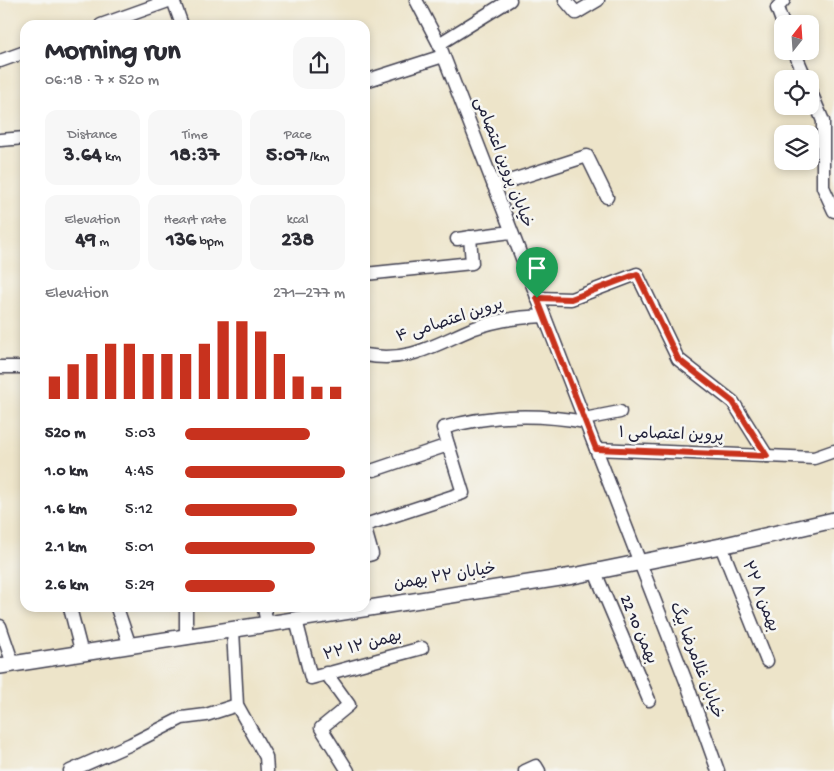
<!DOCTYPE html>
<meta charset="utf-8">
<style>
body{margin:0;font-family:"Gochi Hand","Playpen Sans Arabic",sans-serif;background:#f7f7f7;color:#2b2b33;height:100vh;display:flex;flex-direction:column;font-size:19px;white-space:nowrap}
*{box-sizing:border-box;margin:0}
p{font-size:16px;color:#7c7c81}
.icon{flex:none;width:28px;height:28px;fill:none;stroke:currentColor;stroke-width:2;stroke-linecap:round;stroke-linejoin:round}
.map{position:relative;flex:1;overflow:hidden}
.drawer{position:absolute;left:20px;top:20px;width:350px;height:592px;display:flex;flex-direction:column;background:#fff;border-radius:15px;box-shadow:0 2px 8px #0003}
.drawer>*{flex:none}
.needle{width:32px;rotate:17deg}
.controls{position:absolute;left:774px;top:15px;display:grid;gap:10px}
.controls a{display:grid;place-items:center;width:45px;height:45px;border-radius:10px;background:#fff;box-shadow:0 2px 8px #0003;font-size:25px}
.pin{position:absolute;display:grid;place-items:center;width:42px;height:42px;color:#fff;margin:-51px -21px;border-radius:50% 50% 50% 0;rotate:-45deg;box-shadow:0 0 5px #0007}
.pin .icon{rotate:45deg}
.round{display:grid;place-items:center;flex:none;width:52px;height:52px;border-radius:15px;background:#f7f7f7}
.headline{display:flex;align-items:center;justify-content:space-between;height:85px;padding:0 25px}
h1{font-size:28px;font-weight:700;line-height:38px}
.figures{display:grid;grid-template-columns:repeat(3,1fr);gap:8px;height:85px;padding:5px 25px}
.figures div{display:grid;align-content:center;border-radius:12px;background:#f7f7f7;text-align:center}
.figures b{font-size:21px;font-weight:700}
.figures small{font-size:14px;font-weight:400}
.figures p{font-size:14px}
.chart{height:140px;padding:10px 25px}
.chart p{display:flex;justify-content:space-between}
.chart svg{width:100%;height:90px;margin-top:5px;stroke:#c8321e;stroke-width:6}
ul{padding:0 25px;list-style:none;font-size:16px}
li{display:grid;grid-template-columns:80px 60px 1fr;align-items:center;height:38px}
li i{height:12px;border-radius:6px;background:#c8321e}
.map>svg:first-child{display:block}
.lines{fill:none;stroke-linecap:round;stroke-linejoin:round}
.minor-casing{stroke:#403f50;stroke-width:15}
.major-casing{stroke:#403f50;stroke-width:18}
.minor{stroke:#fff;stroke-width:12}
.major{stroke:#fff;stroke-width:15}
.route-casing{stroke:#fff;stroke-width:10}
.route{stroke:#c8321e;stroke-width:6}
.labels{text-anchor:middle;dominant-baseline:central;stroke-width:5;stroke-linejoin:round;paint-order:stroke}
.street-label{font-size:16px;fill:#22223b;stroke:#f6f6f2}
</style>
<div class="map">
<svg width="834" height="771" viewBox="0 0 834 771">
<rect width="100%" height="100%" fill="#f6f6f2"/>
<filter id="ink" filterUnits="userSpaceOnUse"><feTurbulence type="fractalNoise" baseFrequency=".02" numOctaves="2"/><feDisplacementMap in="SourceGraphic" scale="10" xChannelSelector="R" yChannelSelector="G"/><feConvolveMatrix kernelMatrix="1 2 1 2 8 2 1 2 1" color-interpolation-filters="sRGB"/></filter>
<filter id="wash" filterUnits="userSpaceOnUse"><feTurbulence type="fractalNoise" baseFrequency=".0096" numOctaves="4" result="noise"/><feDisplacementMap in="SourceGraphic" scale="20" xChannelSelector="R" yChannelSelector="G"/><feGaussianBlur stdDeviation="1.12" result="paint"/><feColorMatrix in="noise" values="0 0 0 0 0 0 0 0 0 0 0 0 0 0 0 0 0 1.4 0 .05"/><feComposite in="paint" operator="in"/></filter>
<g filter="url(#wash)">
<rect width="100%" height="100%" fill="#ede4c9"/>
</g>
<g filter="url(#ink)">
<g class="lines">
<g class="minor-casing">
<g id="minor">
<path d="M173,0l9,25"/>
<path d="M416,0l23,44 248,640 31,87"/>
<path d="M565,0l11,13 22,-13"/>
<path d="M783,24l-6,-16 7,-8"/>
<path d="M101,25l70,-25"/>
<path d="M439,44l71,-44"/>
<path d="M794,51l12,28"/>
<path d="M0,61l25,-9"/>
<path d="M365,81l78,-25"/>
<path d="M810,90l13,31v66l11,24"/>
<path d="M0,140l25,-2"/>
<path d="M494,186l93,-30 20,41"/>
<path d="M457,239l54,-7"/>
<path d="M365,274l107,-11 -2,-26"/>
<path d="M537,298l34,1 66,-25 41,85 55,43 34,54"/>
<path d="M365,355c44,8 69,-10 107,-26 23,-9 48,-12 72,-13"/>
<path d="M0,367h25"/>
<path d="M584,419l36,-7"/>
<path d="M596,449l218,9 20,-7"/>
<path d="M374,470l74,-25"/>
<path d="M365,525l98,-32 -20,-65c48,-14 93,-15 142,-6"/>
<path d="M365,529l7,25 -7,2"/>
<path d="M721,546l46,115"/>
<path d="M595,572l54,128"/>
<path d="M70,608l12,46"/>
<path d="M117,608l13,38"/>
<path d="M264,608l3,16"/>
<path d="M296,620l15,58 111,-30"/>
<path d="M0,626l13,38"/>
<path d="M233,630l4,75 29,52 1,14"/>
<path d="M186,638v-30"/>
<path d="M326,673l23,32 -28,23 27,43"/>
<path d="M70,771l61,-27 51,-26 24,-3 31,-10"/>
<path d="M525,771l11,-5 3,5"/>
</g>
</g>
<g class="major-casing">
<path id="major" d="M0,666l573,-90 148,-30 113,-26"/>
</g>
<use href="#minor" class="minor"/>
<use href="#major" class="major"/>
</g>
</g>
<g class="lines" filter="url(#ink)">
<g class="route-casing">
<path id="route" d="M637,274l41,85 55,43 34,54 -171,-7 -59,-151 34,1z"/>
</g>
<use href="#route" class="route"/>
</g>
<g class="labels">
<g class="street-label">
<text transform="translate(502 163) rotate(69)">خیابان پروین اعتصامی</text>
<text transform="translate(450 322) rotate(-18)">پروین اعتصامی ۴</text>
<text transform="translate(671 436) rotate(2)">پروین اعتصامی ۱</text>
<text transform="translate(445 578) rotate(-9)">خیابان ۲۲ بهمن</text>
<text transform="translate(759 597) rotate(68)">۲۲ بهمن ۸</text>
<text transform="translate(637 630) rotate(67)">22 بهمن 10</text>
<text transform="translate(363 647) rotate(-15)">۲۲ بهمن ۱۲</text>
<text transform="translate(695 661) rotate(69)">خیابان غلامرضا بیگ</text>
</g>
</g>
</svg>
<div class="controls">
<a><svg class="needle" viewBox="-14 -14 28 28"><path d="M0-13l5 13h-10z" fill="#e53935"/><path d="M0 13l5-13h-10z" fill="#7c7c81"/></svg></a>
<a><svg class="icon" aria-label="locate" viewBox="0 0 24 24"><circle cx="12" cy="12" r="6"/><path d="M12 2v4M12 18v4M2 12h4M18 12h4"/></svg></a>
<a><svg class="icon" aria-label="layers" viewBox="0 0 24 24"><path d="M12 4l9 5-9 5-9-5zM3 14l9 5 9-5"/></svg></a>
</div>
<div class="pin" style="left:537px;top:298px;background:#1e9e55"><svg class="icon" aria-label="arrive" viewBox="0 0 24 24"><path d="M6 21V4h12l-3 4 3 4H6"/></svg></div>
<section class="drawer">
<div class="headline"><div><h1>Morning run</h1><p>06:18 · 7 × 520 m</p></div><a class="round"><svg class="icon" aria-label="share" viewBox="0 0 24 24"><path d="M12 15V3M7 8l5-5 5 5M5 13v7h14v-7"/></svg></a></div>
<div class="figures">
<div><p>Distance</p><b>3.64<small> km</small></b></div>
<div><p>Time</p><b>18:37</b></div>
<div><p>Pace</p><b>5:07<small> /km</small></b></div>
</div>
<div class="figures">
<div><p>Elevation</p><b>49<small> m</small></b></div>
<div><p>Heart rate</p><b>136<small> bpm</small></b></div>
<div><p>kcal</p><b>238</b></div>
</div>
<div class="chart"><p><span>Elevation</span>271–277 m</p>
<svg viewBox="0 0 160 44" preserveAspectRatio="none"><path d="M5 44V33M15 44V27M25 44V22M35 44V17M45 44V17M55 44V22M65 44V22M75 44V22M85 44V17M95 44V6M105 44V6M115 44V11M125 44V22M135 44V33M145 44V38M155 44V38"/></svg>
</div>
<ul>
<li><b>520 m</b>5:03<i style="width:78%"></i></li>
<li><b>1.0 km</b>4:45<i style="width:100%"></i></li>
<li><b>1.6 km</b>5:12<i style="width:70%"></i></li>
<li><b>2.1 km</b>5:01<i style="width:81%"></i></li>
<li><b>2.6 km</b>5:29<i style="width:56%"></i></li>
</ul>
</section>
</div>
